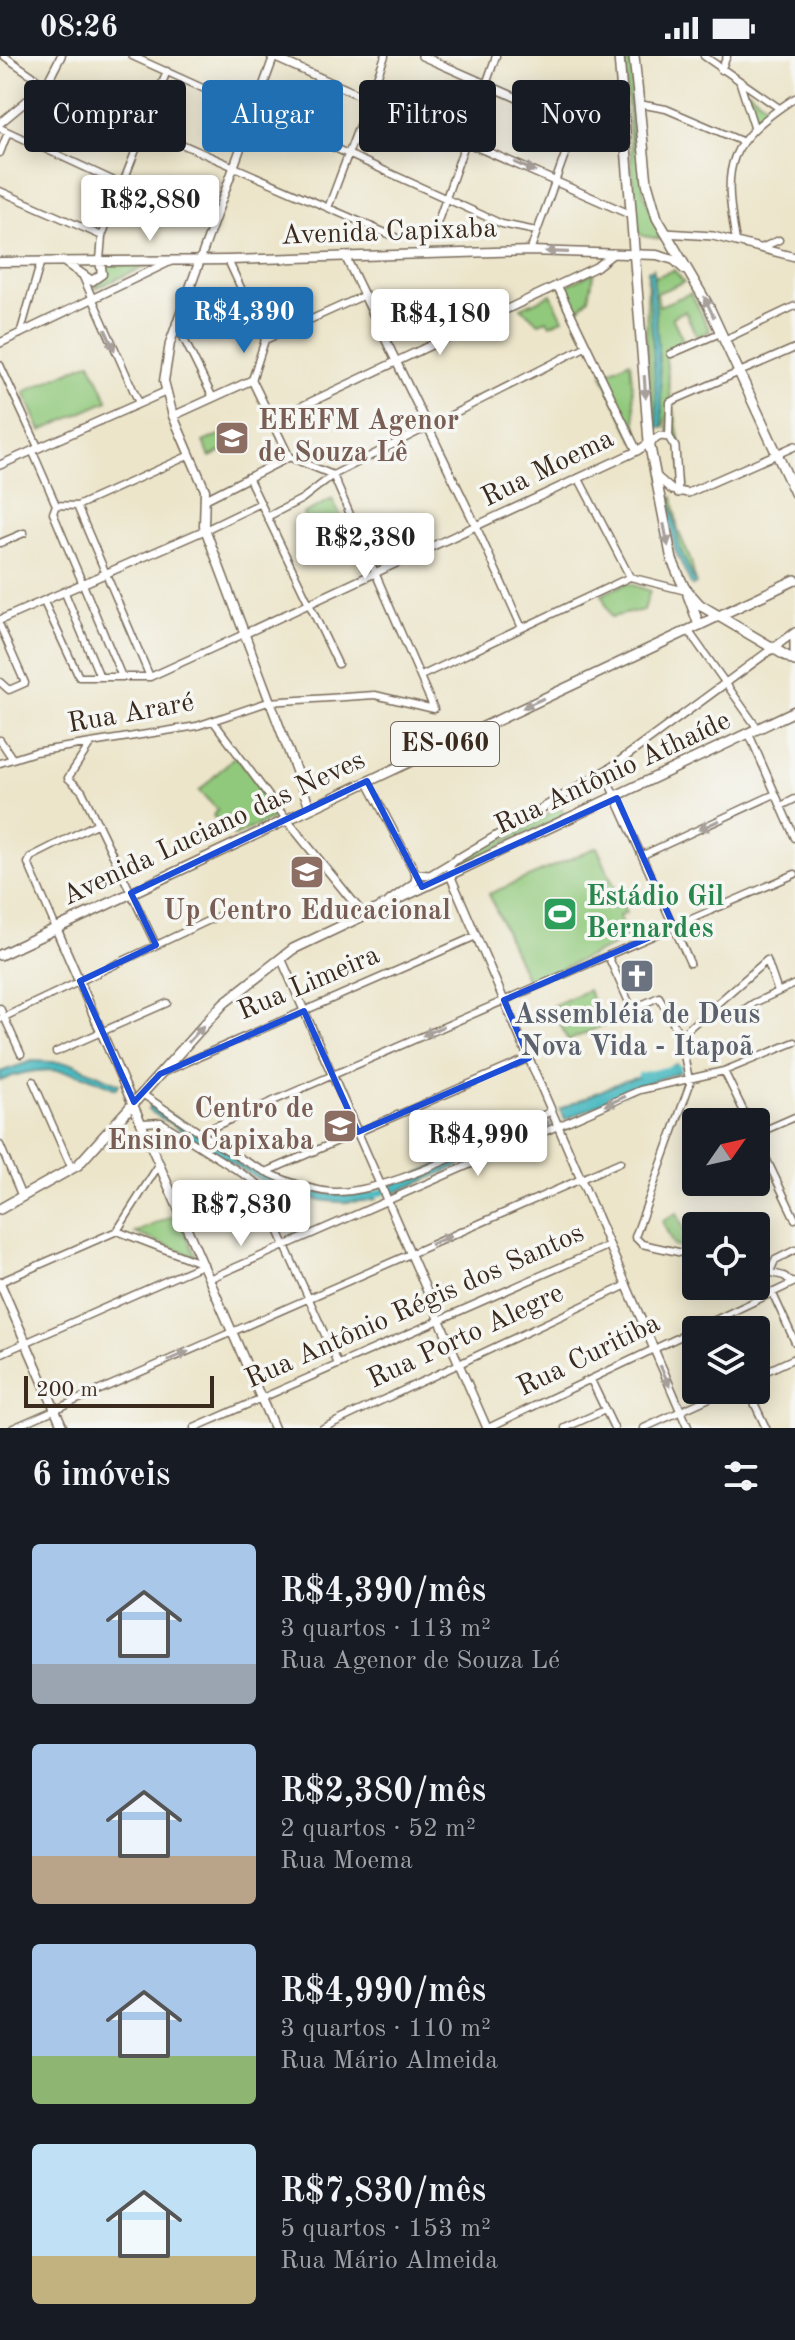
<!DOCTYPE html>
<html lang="pt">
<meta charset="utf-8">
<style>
:root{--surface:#171b24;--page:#242831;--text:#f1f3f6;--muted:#9ea1a6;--accent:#1f6fb2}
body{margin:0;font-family:"Old Standard TT",serif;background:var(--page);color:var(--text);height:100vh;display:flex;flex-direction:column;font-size:30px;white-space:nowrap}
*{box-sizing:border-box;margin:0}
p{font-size:26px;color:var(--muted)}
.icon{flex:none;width:44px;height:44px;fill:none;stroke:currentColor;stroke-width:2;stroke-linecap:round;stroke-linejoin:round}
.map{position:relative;height:1372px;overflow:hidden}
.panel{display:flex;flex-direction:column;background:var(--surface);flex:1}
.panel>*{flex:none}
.banner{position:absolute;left:24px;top:24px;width:748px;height:72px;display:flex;gap:16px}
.needle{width:52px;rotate:56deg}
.buttons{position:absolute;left:682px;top:1052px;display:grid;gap:16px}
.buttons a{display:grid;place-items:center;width:88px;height:88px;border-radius:8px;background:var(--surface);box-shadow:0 4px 20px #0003;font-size:40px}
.scale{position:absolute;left:24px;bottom:20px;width:190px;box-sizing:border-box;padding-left:8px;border:4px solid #3b2a1e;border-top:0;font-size:22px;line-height:28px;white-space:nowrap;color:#3b2a1e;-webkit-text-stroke:6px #f6f6f2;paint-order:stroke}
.price{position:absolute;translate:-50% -68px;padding:0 18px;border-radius:8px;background:#fff;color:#222;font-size:26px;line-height:52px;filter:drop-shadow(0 2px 4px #0008)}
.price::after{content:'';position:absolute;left:50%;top:48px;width:24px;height:18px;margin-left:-12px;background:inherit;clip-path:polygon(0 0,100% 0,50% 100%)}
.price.active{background:var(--accent);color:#fff}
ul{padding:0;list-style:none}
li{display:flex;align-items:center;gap:24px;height:200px;padding:0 32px}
li span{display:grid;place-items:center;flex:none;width:224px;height:160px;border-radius:8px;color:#555}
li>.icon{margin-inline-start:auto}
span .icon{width:96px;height:96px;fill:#fffc;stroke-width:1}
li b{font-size:34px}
h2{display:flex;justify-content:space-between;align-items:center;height:96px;padding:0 32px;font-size:34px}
.pill{padding:0 28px;border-radius:8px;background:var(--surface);box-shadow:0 4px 20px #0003;font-size:28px;line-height:72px}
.pill.active{background:var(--accent);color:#fff}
.status{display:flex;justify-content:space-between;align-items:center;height:56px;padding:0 40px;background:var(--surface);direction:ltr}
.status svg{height:22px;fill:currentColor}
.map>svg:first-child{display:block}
.green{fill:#91c97c;stroke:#667a4d;stroke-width:2}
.water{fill:#4bbac1;stroke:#437270;stroke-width:2}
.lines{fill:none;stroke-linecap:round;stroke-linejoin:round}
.canal{stroke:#4bbac1;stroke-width:7}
.minor-casing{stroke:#796b5a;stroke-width:9}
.tertiary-casing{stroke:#796b5a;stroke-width:10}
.secondary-casing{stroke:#796b5a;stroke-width:11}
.primary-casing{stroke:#796b5a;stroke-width:12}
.minor{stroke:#fff;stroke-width:6}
.tertiary{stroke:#fff;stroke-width:7}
.secondary{stroke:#fff;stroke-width:8}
.primary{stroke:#fff;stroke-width:9}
.oneway{fill:#a79f9a}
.marked{fill:none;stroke:#1d4ed8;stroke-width:6;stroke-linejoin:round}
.labels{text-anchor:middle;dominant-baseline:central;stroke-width:7;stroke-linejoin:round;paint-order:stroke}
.shield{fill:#f6f6f2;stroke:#73675e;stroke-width:2}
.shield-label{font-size:26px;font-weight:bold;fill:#3b2a1e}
.street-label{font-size:28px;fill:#3b2a1e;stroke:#f6f6f2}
.education-label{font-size:28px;font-weight:bold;fill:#785e54;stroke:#f6f6f2;text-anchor:start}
.leisure-label{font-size:28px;font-weight:bold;fill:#27864d;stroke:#f6f6f2;text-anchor:start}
.worship-label{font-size:28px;font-weight:bold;fill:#5b616d;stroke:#f6f6f2}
</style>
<div class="status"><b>08:26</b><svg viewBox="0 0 49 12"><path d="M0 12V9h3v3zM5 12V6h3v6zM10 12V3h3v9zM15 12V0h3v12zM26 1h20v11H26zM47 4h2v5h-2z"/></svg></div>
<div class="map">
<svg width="795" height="1372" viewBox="0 0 795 1372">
<rect width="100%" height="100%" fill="#f6f6f2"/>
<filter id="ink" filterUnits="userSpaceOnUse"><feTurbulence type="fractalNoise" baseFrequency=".0125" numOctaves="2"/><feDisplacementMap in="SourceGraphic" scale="16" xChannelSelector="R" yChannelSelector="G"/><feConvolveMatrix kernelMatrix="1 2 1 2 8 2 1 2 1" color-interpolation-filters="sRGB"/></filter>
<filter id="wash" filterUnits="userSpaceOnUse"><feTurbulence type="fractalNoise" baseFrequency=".006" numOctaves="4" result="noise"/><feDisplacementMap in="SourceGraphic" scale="32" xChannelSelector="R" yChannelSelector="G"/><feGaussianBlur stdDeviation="1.8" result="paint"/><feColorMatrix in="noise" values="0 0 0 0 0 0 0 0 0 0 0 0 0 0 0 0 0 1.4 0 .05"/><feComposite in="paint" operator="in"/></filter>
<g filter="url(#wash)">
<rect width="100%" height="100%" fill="#ece5ca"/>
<path class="green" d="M625 0H630L644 138 661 183 643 180 636 175Z
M744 32 766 48V54L757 61 752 58Z
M106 207 152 208 93 233 105 220Z
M653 211 655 221 674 214 684 226 657 237 659 250 691 237 710 275 697 281 685 255 672 261 684 286 665 295 672 351 663 373Z
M648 214 658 372 654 374 646 279Z
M594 216 589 242 574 258 562 232Z
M551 238 563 263 550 269 547 264 539 267 521 252Z
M630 305 637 378 634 384 602 319Z
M90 306 108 345 41 375 24 336Z
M674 354 687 431 683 432 680 387 667 372Z
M228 375 235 389 210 401 203 386Z
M673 441 678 474 691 505 696 528 680 494 670 442Z
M332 443 348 475 319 490 303 458Z
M627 527 650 535 644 554 611 561 602 539Z
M236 699 276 754V761L234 780 213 760 218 754 199 735Z
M560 751 565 759 455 812 464 802 504 779 506 784Z
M597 791 626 857 619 860 629 883 528 927 489 838Z
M588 934 604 969 568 985 552 950Z
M677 1157 693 1194 674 1190 662 1165Z
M177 1158 196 1201 135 1177Z"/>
<path class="water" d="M648 214H653L663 371 658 372Z
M665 442H670L680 494 696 528 692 530 675 494Z
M32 1005 72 1007 119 1028 116 1033C77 1013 40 1007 0 1025V1016Z
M676 1008 680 1016 641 1029 565 1064 560 1053 623 1025 659 1017Z
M151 1049C231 1086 278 1153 375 1136L376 1143C286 1162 221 1095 148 1054Z
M544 1061 550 1070 548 1072 390 1139 387 1131Z"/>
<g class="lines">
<path class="canal" d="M641 1020 678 1012
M367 1141 397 1131"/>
</g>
</g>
<g filter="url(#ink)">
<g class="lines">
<g class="minor-casing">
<path id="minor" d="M4 0 46 29 395 181
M132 0 502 168 536 175
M704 0 779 52
M721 14 727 0
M740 27 754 71
M639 48 666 53 741 85
M0 72 123 129 215 162
M0 97 8 76
M0 135 102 180
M328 152 385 0
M432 182 496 0
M736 185C722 106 727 87 795 42
M761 192 779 184
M530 195 576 68
M100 204 102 180 167 15
M228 204 265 284
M83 221 139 347
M176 267 213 342
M20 278 41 205
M724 284 795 250
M671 298 720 277
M0 309 38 391
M252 324 265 284 365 239
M669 381 670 346 795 292
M32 394 56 449 53 457 122 621
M289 401 333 419
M333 419 434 653
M248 421 338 608
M579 423 630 521
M56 449 77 450 190 399
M77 450 150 621
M267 461 302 443 333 419 587 290
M477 472 522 572
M205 474 261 447
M0 487 24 477
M65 537 100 621
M44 546 79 621H150L244 578
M0 570 25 627 9 634 0 626
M688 574 758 673
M423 619 630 521 686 535
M214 666 286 763
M749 678 795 782
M0 684 12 702
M91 687 68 722 82 735 156 889
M0 707 35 696 197 670 268 646 375 639 434 653
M604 716 690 907
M781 750 795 743
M643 799 775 738
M56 872 28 807 31 801 98 767
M608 900 632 953 659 941 680 980 690 1028 635 1181 642 1188 696 1200
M0 952 21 998
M0 963 218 860
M727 965 754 947 795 928
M680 980 767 904 778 936
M56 996 167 947
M724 1015 749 1066
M164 1016 476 880
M33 1025 72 1113
M142 1038C197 1073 257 1123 323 1135 379 1145 496 1080 550 1056
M143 1067 161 1066 257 1127 338 1308
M202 1076 795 818
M756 1078 795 1061
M756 1081 795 1163
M0 1089 22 1141
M266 1116 529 1002
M117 1175 203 1208
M756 1213 784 1220 793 1227
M770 1216 775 1204 795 1194
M211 1222 640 1034 724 1015 795 986
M0 1226 117 1175 160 1107
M772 1236 795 1286
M0 1298 204 1208
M756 1320 795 1302
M591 1324 614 1372
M748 1334 766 1372
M13 1372 620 1106
M194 1372 610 1189
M323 1372 627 1229
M488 1372 795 1226
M565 1372 605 1354
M644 1372 727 1334"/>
</g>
<g class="tertiary-casing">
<path id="tertiary" d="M271 0 629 158
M422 0 626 90
M0 67 46 29 61 0
M665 177 713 180 795 201
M345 200 477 472
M200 204 274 0
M557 229 637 395
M0 287 171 205
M173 360 252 324 289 401 206 443
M271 365 596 211 614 197
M0 409 165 336
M656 420 672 434 688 437 795 390
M0 564 205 474
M244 578 637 395 660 380 669 381 675 391 678 437
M367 725 416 818
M286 763 363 858
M457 802 450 809V819L688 1372
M416 818 430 819 613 710 795 576
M389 845 415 826 416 818
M281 902 487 1372"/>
</g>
<g class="secondary-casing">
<path id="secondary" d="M200 204 170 287 164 325 173 360 205 434 204 470 310 752
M63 205 92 225 102 218 100 204
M0 206 228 204 530 195 657 199 674 204 685 214
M56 872 274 1372
M0 1227 63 1372"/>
</g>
<g class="primary-casing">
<path id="primary" d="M619 0 649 386 672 504 684 531 700 549 795 605
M634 0 647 127 657 162 708 249 795 437
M688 539 699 569
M795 578V596
M0 899 795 524
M0 1153 78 1109 224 947 293 893 795 655"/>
</g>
<use href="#minor" class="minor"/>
<use href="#tertiary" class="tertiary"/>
<use href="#secondary" class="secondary"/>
<use href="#primary" class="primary"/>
</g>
<defs><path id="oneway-solid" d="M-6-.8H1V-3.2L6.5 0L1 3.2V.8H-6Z" transform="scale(2)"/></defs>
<g class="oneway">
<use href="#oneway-solid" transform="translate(525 111) rotate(23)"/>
<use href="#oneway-solid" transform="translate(557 196) rotate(-178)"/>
<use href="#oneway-solid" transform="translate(709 251) rotate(-115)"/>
<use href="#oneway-solid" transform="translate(110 284) rotate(66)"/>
<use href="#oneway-solid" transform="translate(645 331) rotate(86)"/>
<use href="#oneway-solid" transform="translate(666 479) rotate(79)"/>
<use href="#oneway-solid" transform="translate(533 647) rotate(155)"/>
<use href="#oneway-solid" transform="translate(709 769) rotate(155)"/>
<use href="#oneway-solid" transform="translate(433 975) rotate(156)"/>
<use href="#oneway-solid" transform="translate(196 978) rotate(-48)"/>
<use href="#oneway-solid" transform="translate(317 984) rotate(-114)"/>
<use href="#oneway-solid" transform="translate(615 1045) rotate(156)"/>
<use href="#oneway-solid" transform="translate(441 1184) rotate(-23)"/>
<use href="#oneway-solid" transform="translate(178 1300) rotate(-23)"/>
<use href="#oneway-solid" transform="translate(665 1320) rotate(66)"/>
</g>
</g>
<path class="marked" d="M367 725 422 831 617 742 674 871 504 944 529 1002 358 1076 304 955 160 1018 134 1046 80 925 156 889 131 837Z"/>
<defs>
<g id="school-square" transform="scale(1.8)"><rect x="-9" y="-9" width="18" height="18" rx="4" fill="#8d6e63" stroke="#f6f6f2"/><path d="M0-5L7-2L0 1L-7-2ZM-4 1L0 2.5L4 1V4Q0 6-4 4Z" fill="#fff"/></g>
<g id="stadium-square" transform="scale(1.8)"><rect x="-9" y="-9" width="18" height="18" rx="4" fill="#2e9e5b" stroke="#f6f6f2"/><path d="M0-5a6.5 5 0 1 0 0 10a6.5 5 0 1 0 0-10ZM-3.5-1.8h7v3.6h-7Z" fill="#fff"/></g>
<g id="church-square" transform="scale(1.8)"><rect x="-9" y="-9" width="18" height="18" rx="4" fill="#6b7280" stroke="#f6f6f2"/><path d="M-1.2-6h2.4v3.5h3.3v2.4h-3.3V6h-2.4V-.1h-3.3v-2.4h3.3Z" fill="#fff"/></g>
</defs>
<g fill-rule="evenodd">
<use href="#school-square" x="232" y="382"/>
<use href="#school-square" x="307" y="816"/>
<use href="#stadium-square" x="560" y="858"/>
<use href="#church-square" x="637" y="920"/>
<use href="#school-square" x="340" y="1070"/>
</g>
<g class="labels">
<rect class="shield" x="391" y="666" width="108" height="44" rx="6"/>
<g class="shield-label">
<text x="445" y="688">ES-060</text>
</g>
<g class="street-label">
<text transform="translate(389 177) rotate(-2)">Avenida Capixaba</text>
<text transform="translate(548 413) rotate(-26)">Rua Moema</text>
<text transform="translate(131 658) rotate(-10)">Rua Araré</text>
<text transform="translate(613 718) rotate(-25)">Rua Antônio Athaíde</text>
<text transform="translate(214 773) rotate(-25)">Avenida Luciano das Neves</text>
<text transform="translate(309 928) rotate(-23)">Rua Limeira</text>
<text transform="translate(415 1251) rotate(-24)">Rua Antônio Régis dos Santos</text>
<text transform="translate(466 1281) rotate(-25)">Rua Porto Alegre</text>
<text transform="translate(589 1300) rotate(-26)">Rua Curitiba</text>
</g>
<g class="education-label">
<text x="258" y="366">EEEFM Agenor<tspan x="258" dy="32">de Souza Lê</tspan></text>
<text x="307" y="856" text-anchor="middle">Up Centro Educacional</text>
<text x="314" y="1054" text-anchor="end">Centro de<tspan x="314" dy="32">Ensino Capixaba</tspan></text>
</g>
<g class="leisure-label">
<text x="586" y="842">Estádio Gil<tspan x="586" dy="32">Bernardes</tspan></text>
</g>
<g class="worship-label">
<text x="637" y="960">Assembléia de Deus<tspan x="637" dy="32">Nova Vida - Itapoã</tspan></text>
</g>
</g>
</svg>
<div class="buttons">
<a><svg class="needle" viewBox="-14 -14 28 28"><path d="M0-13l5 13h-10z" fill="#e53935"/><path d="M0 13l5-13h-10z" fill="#9ea1a6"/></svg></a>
<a><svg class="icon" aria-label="locate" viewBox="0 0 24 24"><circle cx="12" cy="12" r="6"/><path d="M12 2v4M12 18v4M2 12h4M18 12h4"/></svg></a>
<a><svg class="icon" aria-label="layers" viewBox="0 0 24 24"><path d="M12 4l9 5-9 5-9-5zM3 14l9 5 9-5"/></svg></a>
</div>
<div class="scale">200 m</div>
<b class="price" style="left:150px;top:187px">R$2,880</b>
<b class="price active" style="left:244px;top:299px">R$4,390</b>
<b class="price" style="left:440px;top:301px">R$4,180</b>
<b class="price" style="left:365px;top:525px">R$2,380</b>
<b class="price" style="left:478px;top:1122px">R$4,990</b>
<b class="price" style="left:241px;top:1192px">R$7,830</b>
<div class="banner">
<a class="pill">Comprar</a>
<a class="pill active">Alugar</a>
<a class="pill">Filtros</a>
<a class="pill">Novo</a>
</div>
</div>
<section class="panel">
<h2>6 imóveis<svg class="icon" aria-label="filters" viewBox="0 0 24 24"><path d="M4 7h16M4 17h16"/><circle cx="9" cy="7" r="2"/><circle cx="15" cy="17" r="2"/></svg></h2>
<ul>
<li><span style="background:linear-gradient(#a9c7e8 75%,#9aa5b1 0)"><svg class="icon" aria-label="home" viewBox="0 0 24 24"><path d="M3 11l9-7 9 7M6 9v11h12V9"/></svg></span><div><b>R$4,390/mês</b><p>3 quartos · 113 m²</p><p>Rua Agenor de Souza Lé</p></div></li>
<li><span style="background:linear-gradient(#a9c7e8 70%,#b9a48a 0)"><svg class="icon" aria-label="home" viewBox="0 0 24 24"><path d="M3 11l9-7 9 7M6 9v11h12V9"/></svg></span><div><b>R$2,380/mês</b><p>2 quartos · 52 m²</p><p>Rua Moema</p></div></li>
<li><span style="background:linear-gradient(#a9c7e8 70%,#8fb573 0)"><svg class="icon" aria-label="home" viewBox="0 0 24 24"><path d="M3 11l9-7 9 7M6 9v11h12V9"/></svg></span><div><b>R$4,990/mês</b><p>3 quartos · 110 m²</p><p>Rua Mário Almeida</p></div></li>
<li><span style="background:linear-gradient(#bfe0f5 70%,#c2b280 0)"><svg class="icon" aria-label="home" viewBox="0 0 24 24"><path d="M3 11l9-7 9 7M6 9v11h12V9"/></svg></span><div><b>R$7,830/mês</b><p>5 quartos · 153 m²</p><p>Rua Mário Almeida</p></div></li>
</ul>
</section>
